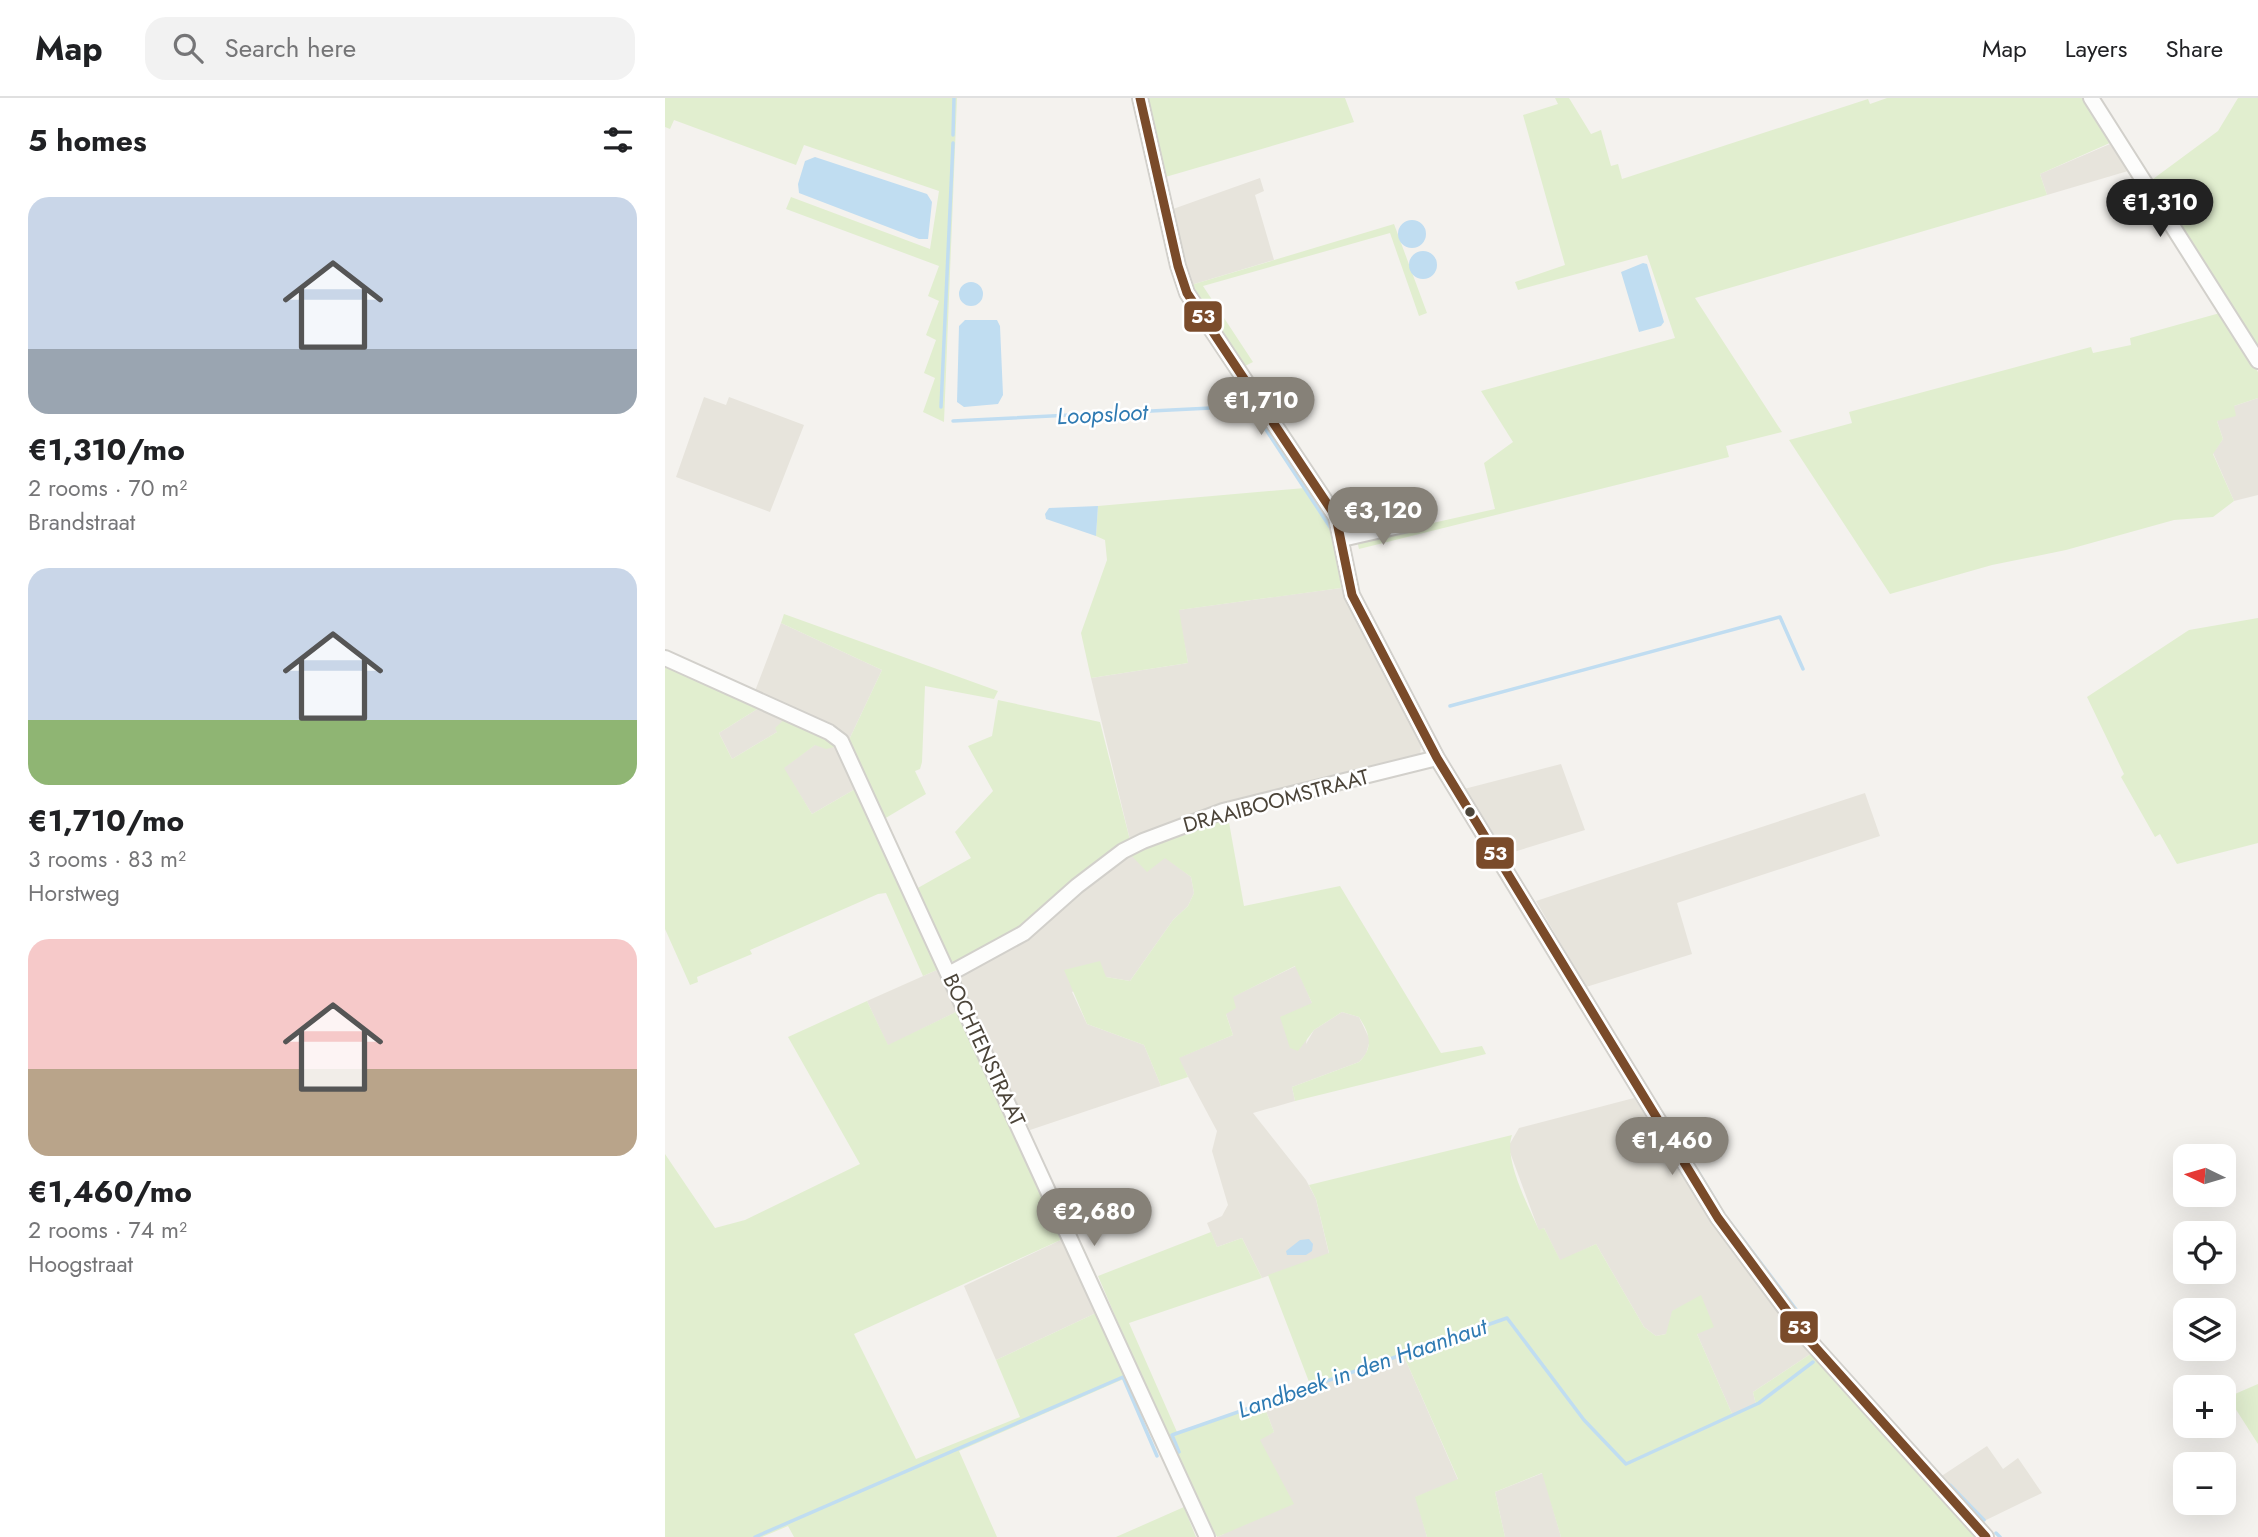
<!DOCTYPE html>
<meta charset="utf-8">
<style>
:root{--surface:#fff;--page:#f2f2f2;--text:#202124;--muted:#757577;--line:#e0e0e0;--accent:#868178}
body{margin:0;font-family:Jost,sans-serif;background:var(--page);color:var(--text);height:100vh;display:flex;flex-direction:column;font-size:26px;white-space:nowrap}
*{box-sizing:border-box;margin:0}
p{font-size:23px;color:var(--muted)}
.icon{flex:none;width:38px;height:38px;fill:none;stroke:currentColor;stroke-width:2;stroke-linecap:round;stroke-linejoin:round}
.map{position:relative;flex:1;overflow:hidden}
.drawer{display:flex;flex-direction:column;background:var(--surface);width:665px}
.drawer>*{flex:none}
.needle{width:46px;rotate:275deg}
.tools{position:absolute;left:1508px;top:1046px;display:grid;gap:14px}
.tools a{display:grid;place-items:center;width:63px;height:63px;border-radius:14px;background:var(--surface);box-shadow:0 7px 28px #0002;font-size:35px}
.price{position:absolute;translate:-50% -60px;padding:0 16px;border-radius:24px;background:var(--accent);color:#fff;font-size:23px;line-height:46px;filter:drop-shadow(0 2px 4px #0008)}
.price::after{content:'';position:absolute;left:50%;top:42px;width:21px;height:16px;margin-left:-10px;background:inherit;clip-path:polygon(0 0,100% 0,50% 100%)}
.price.selected{background:#222;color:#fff}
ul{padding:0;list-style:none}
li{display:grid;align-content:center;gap:14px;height:371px;padding:0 28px}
li span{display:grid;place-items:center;height:217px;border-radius:21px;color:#555}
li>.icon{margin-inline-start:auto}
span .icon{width:126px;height:126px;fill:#fffc;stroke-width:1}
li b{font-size:30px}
h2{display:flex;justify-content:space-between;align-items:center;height:84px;padding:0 28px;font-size:30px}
header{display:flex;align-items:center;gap:42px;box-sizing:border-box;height:98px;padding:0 35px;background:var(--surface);border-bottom:2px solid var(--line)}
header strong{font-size:33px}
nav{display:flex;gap:38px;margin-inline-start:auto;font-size:24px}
.search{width:490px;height:63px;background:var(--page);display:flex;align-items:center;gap:18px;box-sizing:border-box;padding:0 24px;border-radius:21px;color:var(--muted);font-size:26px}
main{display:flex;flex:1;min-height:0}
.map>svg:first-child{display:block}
.residential{fill:#e7e4dc}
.green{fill:#e1eecf}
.water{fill:#c0ddf1}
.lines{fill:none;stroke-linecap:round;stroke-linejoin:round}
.stream{stroke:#c0ddf1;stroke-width:3.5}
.street-casing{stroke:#d2d0cb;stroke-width:18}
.street{stroke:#fdfdfc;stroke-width:14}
.bus-1-casing{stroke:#fff;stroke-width:14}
.bus-1{stroke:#7a4b2a;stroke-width:9}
.bus-dot{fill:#4b4439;stroke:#fff;stroke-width:2.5}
.labels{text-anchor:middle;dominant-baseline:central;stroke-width:5;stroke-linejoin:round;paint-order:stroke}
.street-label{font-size:21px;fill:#4b4439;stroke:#fff}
.water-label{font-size:23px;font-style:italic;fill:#2e7ab2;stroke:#fff}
.line-badge{stroke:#fff;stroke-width:2.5}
.badge-label{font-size:19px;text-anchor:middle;font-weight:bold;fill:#fff}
</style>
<header>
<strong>Map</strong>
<div class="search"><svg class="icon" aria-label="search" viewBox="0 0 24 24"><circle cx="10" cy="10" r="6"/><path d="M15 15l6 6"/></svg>Search here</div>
<nav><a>Map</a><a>Layers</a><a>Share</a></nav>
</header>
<main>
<section class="drawer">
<h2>5 homes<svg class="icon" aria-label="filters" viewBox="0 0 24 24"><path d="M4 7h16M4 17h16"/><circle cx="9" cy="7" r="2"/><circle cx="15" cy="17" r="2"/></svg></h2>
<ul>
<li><span style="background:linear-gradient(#c9d6e8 70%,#9aa5b1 0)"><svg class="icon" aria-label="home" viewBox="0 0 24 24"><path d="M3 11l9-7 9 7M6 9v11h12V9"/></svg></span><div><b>€1,310/mo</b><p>2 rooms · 70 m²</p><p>Brandstraat</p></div></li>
<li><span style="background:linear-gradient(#c9d6e8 70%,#8fb573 0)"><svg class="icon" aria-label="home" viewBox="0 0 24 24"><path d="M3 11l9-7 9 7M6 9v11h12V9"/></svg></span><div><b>€1,710/mo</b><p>3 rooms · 83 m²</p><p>Horstweg</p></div></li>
<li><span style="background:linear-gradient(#f6c9c9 60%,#b9a48a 0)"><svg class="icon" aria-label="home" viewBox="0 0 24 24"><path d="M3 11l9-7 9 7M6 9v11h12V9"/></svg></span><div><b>€1,460/mo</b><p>2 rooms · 74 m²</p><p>Hoogstraat</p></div></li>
</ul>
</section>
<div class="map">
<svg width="1593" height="1439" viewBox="0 0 1593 1439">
<rect width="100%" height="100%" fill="#f4f2ee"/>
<path class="residential" d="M1445 46 1463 73 1382 97 1375 76Z
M595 80 599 93 590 97 609 162 526 187 508 111Z
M39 299 61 307 64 299 139 327 105 414 11 379Z
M1593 300V397L1569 403 1548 355 1558 341 1552 323 1569 308Z
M676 490 756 648 755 658 553 709 465 742 426 580 523 565 513 512Z
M116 525 217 572 183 644 171 631 90 593Z
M97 608 122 619 112 634 67 661 54 635Z
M151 646 173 648 192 690 147 716 118 670Z
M896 666 920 732 842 756 799 691Z
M1200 695 1215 738 1012 805 1027 856 921 889 871 803Z
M465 756 500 759 526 779 529 795 523 808 508 822 465 883 441 879 407 894 422 926 479 947 496 988 365 1032 290 878 384 818Z
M631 868 647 905 641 946 649 932 677 914 694 919 705 942 701 956 694 964 627 989 630 1003 588 1015 641 1082 651 1101 664 1156 597 1180 577 1140 552 1149 542 1125 557 1118 563 1107 547 1053 552 1033 513 960 568 937 561 916 567 899Z
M274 871 295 912 223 948 202 903Z
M969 1000 1048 1126 1147 1255 1088 1294 1091 1307 1068 1318 1032 1236 1005 1229 1001 1236 991 1238 979 1229 931 1146 895 1163 879 1130 874 1133 843 1049 854 1030Z
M400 1140 431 1215 331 1262 299 1188Z
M738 1256 793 1382 751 1399 762 1439H552L559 1436 594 1341 609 1334 598 1305Z
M1322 1348 1338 1371 1353 1360 1377 1395 1317 1424 1275 1379Z
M878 1375 896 1439H840L830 1394Z"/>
<path class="green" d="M0 0H292L279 324 258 314 270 280 259 275 271 242 261 237 274 203 263 198 274 168 121 111 126 99 265 151 274 93 139 47 131 67 9 22 5 31 0 29Z
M479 0H680L689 24 497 80Z
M890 0H904L926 36 936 32 946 68 953 66 957 81 1203 1 1205 6 1222 0H1419L1447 44 1375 76 1382 97 1030 200 1117 334 1061 348 1064 359 694 451 692 442 830 411 819 365 848 344 816 293 1010 240 982 157 853 192 850 184 900 167 858 17 893 6Z
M1573 0H1593V251L1484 84 1553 33Z
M729 126 762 215 754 218 725 135 538 188 588 264 580 268 526 187Z
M1555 215 1593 274V300L1569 308 1571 318 1552 323 1558 341 1548 356 1569 403 1548 419 1509 422 1401 452 1327 467 1225 496 1124 342 1187 325 1184 314 1426 249 1428 255 1466 247 1465 240Z
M640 390 669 431 676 490 514 512 523 565 426 580 416 535 442 462 440 442 431 438 433 408Z
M119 516 333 593 329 601 260 588 257 664 255 671 250 673 261 696 219 721 183 644 217 572 116 525Z
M1593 520V745L1512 766 1495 736 1490 739 1456 679 1459 676 1422 599 1524 532Z
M0 566 97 608 54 635 67 661 112 634 110 630 122 619 165 639 173 648 161 651 150 647 119 670 147 716 192 690 274 871 258 878 221 795 213 796 85 852 87 856 32 879 33 884 25 887 0 831Z
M333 602 435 624 465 742 355 832 289 864 281 861 251 791 306 760 290 734 328 693 303 648 327 638Z
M563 719 579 808 675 788 776 955 817 948 821 956 630 1003 627 989 694 964C709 949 705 936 694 919L677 914 649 932 633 953 625 950 615 919 647 905 630 868 568 899 571 910 561 916 568 937 514 960 523 979 496 988 479 947 422 926 399 872 435 863 441 879 465 883 508 822 523 808 529 795 526 779 500 760 482 774 465 756Z
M202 903 223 947 295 912 400 1140 189 1236 251 1361 355 1319 331 1262 431 1215 461 1280 294 1353 332 1439H129L123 1428 97 1439H0V1056L50 1130 80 1122 195 1066 123 939Z
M847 1037C838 1061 864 1109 874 1132L879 1130 895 1162 931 1146 979 1229 991 1238 1001 1236 1007 1213 1036 1197 1049 1229 1032 1236 1068 1318 1091 1307 1088 1294 1147 1255 1314 1439H896L877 1375 830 1394 840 1439H762L750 1399 793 1381 738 1256 646 1289 603 1177 664 1155 651 1101 644 1087Z
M546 1134 552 1149 577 1140 597 1180 464 1225 512 1334 598 1305 609 1334 595 1342 629 1406 552 1439 503 1342 433 1178Z
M1593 1286V1346L1563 1299Z
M519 1409 531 1439H451Z"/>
<path class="water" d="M150 59 262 96 267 104 263 141H254L134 95 133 86 140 63Z
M733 136a14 14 0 1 1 28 0a14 14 0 1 1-28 0Z
M744 167a14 14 0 1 1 28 0a14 14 0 1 1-28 0Z
M978 165 982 166 999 224 996 228 974 234 956 174Z
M294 196a12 12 0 1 1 24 0a12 12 0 1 1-24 0Z
M300 222H332L335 228 338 297 333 306 299 309 292 304 294 228Z
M433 408 431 438 381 421 380 416 384 410Z
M644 1141 648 1146 647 1153 641 1157H622L621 1153 635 1142Z"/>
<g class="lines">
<path class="stream" d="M288 37 289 0
M276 309 288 45
M592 318 667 432
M288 323 586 308
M785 608 1115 519 1138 571
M1032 1072 1051 1103
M1061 1119 1142 1226
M514 1354 507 1337 842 1220 919 1322 961 1366 1094 1305 1148 1264
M1256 1357 1264 1365
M1285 1387 1319 1422
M1331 1435 1335 1439
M90 1439 458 1279 492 1358"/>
<g class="street-casing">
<path id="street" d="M475 0 513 168 522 195 671 419 687 497 772 660 1053 1120 1142 1240 1321 1439
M1426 0 1593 263
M677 441 752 424
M0 560 164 634 176 643 542 1439
M284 876 359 835 412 788 458 753 478 743 558 713 772 660"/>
</g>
<use href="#street" class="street"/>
<g class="bus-1-casing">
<path id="bus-1" d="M475 0 513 168 522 195 671 419 687 497 772 660 1053 1120 1142 1240 1321 1439"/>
</g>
<use href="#bus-1" class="bus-1"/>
</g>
<circle class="bus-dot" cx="805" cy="714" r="6"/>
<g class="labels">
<g class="street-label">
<text transform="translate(611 703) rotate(-15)">DRAAIBOOMSTRAAT</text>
<text transform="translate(319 952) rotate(65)">BOCHTENSTRAAT</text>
</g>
<g class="water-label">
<text transform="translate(437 316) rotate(-3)">Loopsloot</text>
<text transform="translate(697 1270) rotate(-19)">Landbeek in den Haanhaut</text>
</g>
</g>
<g class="line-badge">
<rect x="518" y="202" width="40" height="33" rx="7" fill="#7a4b2a"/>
<rect x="810" y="738" width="40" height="34" rx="7" fill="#7a4b2a"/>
<rect x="1114" y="1212" width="40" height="34" rx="7" fill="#7a4b2a"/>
</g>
<g class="badge-label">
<text x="538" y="225">53</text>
<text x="830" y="762">53</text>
<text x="1134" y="1236">53</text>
</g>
</svg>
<div class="tools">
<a><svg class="needle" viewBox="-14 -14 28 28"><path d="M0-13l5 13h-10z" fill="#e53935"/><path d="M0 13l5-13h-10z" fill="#757577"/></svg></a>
<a><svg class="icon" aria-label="locate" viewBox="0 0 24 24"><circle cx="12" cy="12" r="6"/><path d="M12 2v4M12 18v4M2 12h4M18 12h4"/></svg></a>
<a><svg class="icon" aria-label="layers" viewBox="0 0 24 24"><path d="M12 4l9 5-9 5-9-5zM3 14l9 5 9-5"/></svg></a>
<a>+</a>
<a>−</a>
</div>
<b class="price selected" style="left:1495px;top:141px">€1,310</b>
<b class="price" style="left:596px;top:339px">€1,710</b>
<b class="price" style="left:718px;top:449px">€3,120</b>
<b class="price" style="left:1007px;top:1079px">€1,460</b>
<b class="price" style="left:429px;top:1150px">€2,680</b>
</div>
</main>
